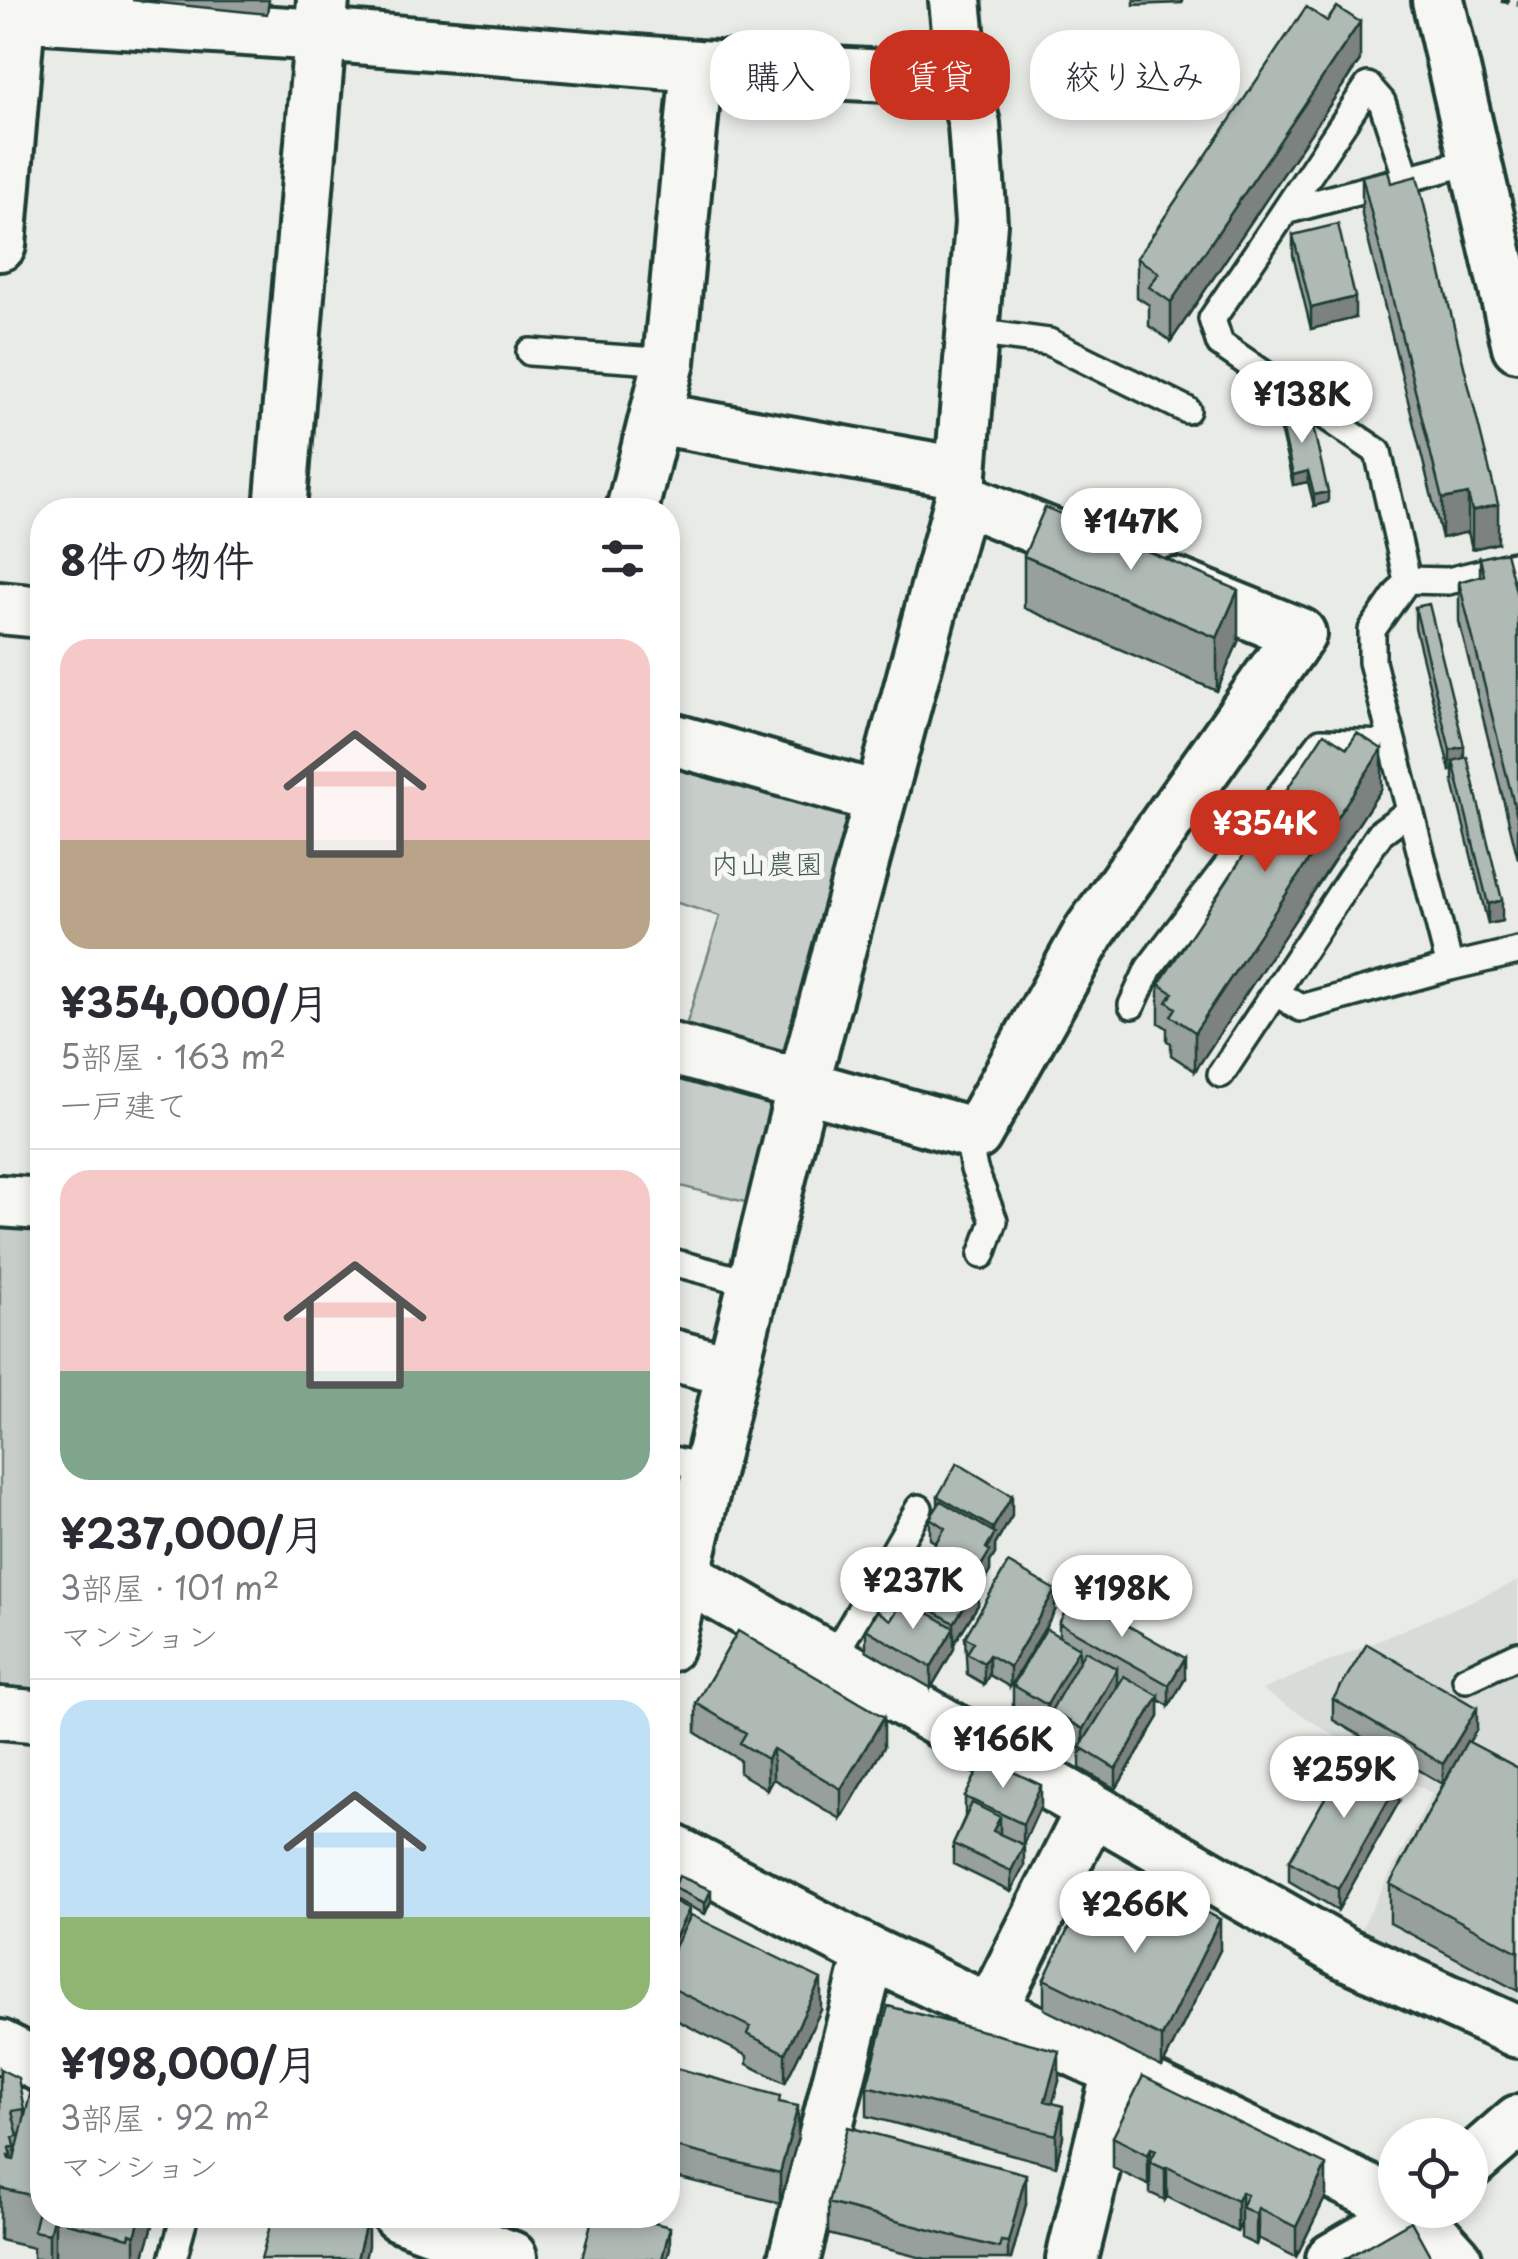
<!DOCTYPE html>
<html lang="ja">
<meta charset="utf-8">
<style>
:root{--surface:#fff;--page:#f2f2f3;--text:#2b2b33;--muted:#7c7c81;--line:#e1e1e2;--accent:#c8321e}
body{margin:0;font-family:"Playpen Sans","Klee One",sans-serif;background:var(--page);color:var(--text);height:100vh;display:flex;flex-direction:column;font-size:38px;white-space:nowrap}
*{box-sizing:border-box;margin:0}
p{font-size:32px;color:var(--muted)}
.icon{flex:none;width:55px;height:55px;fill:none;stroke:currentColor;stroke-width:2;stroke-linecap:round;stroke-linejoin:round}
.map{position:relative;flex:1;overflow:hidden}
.sheet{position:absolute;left:30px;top:498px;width:650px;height:1730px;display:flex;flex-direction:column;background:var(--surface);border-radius:40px;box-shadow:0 5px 15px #0003}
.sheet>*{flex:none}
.banner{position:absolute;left:710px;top:30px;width:658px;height:90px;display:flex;gap:20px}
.buttons{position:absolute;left:1378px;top:2118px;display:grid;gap:20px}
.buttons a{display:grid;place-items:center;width:110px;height:110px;border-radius:50%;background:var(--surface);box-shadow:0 5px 15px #0003;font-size:50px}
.price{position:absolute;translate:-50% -85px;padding:0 22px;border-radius:35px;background:#fff;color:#222;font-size:32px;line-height:65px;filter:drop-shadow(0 2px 5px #0008)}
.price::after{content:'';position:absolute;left:50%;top:60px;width:30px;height:22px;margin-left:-15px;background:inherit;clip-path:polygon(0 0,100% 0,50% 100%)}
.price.current{background:var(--accent);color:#fff}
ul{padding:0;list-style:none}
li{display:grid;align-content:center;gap:20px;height:530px;padding:0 30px}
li+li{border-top:2px solid var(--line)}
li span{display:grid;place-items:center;height:310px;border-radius:30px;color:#555}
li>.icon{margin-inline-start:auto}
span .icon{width:180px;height:180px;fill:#fffc;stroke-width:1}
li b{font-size:42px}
h2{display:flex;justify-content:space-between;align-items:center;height:120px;padding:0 30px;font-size:42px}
.chip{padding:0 35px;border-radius:40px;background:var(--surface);box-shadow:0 5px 15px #0003;font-size:35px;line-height:90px}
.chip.current{background:var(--accent);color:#fff}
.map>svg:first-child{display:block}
.built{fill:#d8dcd8}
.green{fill:#c7cec9;stroke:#73867e;stroke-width:2.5}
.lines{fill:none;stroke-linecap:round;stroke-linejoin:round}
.lane-casing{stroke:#1f3d34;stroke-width:32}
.street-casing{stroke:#1f3d34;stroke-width:58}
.path{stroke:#1f3d34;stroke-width:6;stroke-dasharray:8 8;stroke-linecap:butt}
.lane{stroke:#f6f6f2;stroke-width:25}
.street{stroke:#f6f6f2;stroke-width:50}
.wall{fill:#97a09c;stroke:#1f3d34;stroke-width:2.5}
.shaded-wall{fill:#7b827f;stroke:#1f3d34;stroke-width:2.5}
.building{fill:#b0bab5;stroke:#1f3d34;stroke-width:2.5}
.labels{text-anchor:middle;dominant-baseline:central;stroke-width:10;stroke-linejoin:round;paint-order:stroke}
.park-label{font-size:28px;fill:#415a52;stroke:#f6f6f2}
</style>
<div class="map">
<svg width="1518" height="2259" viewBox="0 0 1518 2259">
<rect width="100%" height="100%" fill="#e9ebe7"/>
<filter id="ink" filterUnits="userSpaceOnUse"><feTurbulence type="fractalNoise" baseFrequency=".01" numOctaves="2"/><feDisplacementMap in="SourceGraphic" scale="20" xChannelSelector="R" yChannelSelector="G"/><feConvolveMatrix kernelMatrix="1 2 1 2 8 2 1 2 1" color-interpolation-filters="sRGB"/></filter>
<g filter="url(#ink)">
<path class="built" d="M1518 1581V2009L1357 1937 1432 1793 1399 1776 1262 1690Z"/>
<path class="green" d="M669 762 845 809 854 829 794 1048 776 1063 684 1032 720 916 668 900V768Z
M668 1070 765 1097 779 1114 757 1205 668 1183Z
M0 1220 42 1222V1701L0 1698Z"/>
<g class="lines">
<g class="lane-casing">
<path id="lane" d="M1474 161 1285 211 1212 319 1220 344 1378 452 1407 580 1372 630V662L1450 967 1518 951
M1285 211 1368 86 1382 102 1407 179
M974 332 1049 342 1187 410
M530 352 669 362
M1407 580 1448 581 1518 564
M1275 992 1301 1008 1450 967
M1132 1005 1149 968 1321 742 1393 744
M1221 1074 1381 832 1410 811
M967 1132 974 1169 994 1221 982 1255
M668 1261 755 1284
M668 1459 709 1468
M832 1659 919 1508
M1466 1679 1518 1655
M173 2259 185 2215"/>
</g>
<g class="street-casing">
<path id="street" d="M1438 0 1518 346
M0 14 320 35 697 66 963 80
M0 245 19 16
M655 418 961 473
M961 498 1097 553
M280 510 323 0
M632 510 669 362 697 66
M0 608 42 612
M668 738 880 798
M668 1048 976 1134 1090 931 1300 634 1176 584
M0 1201 42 1204
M668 1354 732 1371
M684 1575 1344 1953 1518 2032
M668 1646 732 1371 803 1085 961 498V473L981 223 974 124 963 80 955 0
M0 1713 42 1717
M668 1848 870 1953 1395 2203
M991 2010 1092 1809
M0 2046 42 2067
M1470 2163 1518 2121
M1409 2210 1413 2212 1456 2259
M398 2215 511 2257
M794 2259 870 1953
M1072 2259 1118 2071
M1332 2259 1416 2210"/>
</g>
<path class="path" d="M1501 0 1518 3"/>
<use href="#lane" class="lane"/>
<use href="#street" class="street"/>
</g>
<path class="wall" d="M132 0H269L267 14Z
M1134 0H1182V3L1134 5Z
M1360 60 1171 341 1149 326V305L1137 297V258Z
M1362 176 1391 183 1498 543 1472 549 1468 532 1442 538 1362 215Z
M1293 235 1355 318 1311 329 1293 255Z
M1276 400 1296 421 1328 502 1314 506 1308 482 1293 485 1276 411Z
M1024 556 1238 642 1217 691 1024 608Z
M1480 558 1518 600V859L1459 621V582L1480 576Z
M1415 607 1464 758 1502 921 1488 924 1453 782V770L1450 771 1415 627Z
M1382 788 1195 1071 1171 1055V1043L1167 1041V1028L1159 1023V984Z
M938 1496 1012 1516 995 1545V1554L990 1562V1571L978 1592V1605L954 1644V1649L931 1688 866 1650V1629L891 1620 899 1607V1590L931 1557V1550L936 1543 930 1539V1518L938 1506Z
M1055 1611 1010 1687 989 1675 984 1684 967 1674 965 1637Z
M1059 1623 1185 1679 1169 1706 1159 1700V1717L1116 1789 1080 1768V1748L1051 1732V1718L1047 1725 1013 1706V1685L1059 1636Z
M1333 1699 1477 1729 1469 1742 1518 1768V1991L1390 1923V1884L1443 1784 1333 1720Z
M696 1703 884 1747 841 1819 773 1779 767 1789 740 1773V1760L696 1733Z
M965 1797 1041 1805 1023 1844 1024 1866 1011 1892 953 1864V1844L965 1817Z
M1399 1802 1338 1910 1289 1881V1861Z
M674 1888 711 1901 705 1914 674 1899Z
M668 1898 689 1918 821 2010 785 2083 747 2064V2056L674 2019V2035L668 2059Z
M1108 1924 1220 1950 1162 2067 1044 2009V1979Z
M668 2066 780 2102 798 2137 780 2203 668 2175Z
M0 2069 24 2109V2122L42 2215H156L143 2259H33V2248L0 2240Z
M1059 2081 1052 2103 1063 2136 1056 2166 867 2116V2086Z
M1113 2137 1326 2196 1296 2257 1258 2238 1256 2245 1241 2238V2223L1237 2232 1167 2197 1165 2200 1150 2193V2181L1148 2185 1113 2168Z
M828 2203 1026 2204 1011 2259H926L828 2234Z"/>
<path class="shaded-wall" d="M1360 22V60L1171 341V302Z
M1355 297V318L1311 329V308Z
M1308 471V482L1293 485V475Z
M1328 492V502L1314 506V495Z
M1468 494V532L1442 538V499Z
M1498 504V543L1472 549V511Z
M1238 590V642L1217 691V638Z
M1464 746V767L1453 761V770L1450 771V750Z
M1382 749V788L1195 1071V1032Z
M1502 900V921L1488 924V904Z
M1012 1496V1516L995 1545V1554L990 1562V1571L978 1592V1605L954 1644V1623L975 1589V1576L993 1537V1528Z
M1055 1590V1611L1010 1687V1667Z
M954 1628V1649L931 1688V1667Z
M1079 1648V1668L1051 1711V1718L1047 1725V1705Z
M989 1655V1675L984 1684V1663Z
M1185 1658V1679L1169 1706V1685Z
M1117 1669V1690L1083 1750V1729Z
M1159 1696V1717L1116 1789V1769Z
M1477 1708V1729L1443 1784V1764Z
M884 1717V1747L841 1819V1789Z
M773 1749V1779L767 1789V1759Z
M1399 1781V1802L1338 1910V1889Z
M1041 1785V1805L1023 1845V1824Z
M1000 1817V1838L993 1831Z
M1024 1845V1866L1011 1892V1871Z
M711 1890V1901L705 1914V1903Z
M689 1909V1930L668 1974V1953Z
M1220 1919V1950L1162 2067V2037Z
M821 1979V2010L785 2083V2053Z
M674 2005V2035L668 2059V2029Z
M1059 2051V2081L1045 2131V2101Z
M798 2106V2137L780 2203V2173Z
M1063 2106V2136L1056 2166V2135Z
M15 2146V2191L11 2190V2156L9 2148Z
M1151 2148 1150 2181 1148 2185V2155Z
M1326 2165V2196L1296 2257V2227Z
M1167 2167V2197L1165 2200V2169Z
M1026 2174V2204L1011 2259H1008V2242Z
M1241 2192V2223L1237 2232V2201Z
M1258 2208V2238L1256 2245V2214Z
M54 2215H55V2259H49V2234Z
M141 2215H156L143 2259H135V2236Z
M368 2215V2246L365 2259H357Z
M670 2227V2248L667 2259H662Z"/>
<path class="building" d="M1306 7 1327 21 1337 7 1360 22 1171 302 1149 287 1159 273 1137 258Z
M1388 170 1391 183 1417 176 1498 504 1472 511 1468 494 1442 499 1362 176Z
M1338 224 1355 297 1311 308 1293 235Z
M1291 397 1296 421 1311 418 1328 492 1314 495 1308 471 1293 475 1276 400Z
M1045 507 1238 590 1217 638 1024 556Z
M1506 552 1518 600V821L1459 582 1484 575 1480 558Z
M1429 604 1464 746 1450 750 1415 607Z
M1324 733 1347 748 1357 733 1382 749 1195 1032 1171 1016 1176 1008 1167 1002 1173 993 1159 984Z
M1467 757 1502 900 1488 904 1453 761Z
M957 1463 1012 1496 993 1528 938 1496Z
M941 1501 995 1533 986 1548 990 1551 975 1576 931 1550 945 1528 930 1518Z
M929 1556 978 1585 954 1623 899 1590 913 1566 920 1570Z
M1008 1563 1055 1590 1010 1667 989 1655 984 1663 967 1653 974 1642 965 1637Z
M1074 1595 1185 1658 1169 1685 1059 1623Z
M904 1599 954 1628 931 1667 866 1629 877 1611 891 1620Z
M1046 1629 1079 1648 1047 1705 1013 1685Z
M738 1631 884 1717 841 1789 773 1749 767 1759 740 1743 746 1733 696 1703Z
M1367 1644 1477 1708 1443 1764 1333 1699Z
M1085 1651 1117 1669 1083 1729 1051 1711Z
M1124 1676 1159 1696 1116 1769 1080 1747Z
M1467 1741 1518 1768V1952L1390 1884Z
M1350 1754 1399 1781 1338 1889 1289 1861Z
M984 1758 1041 1785 1023 1824 965 1797Z
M972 1803 1000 1817 993 1831 1024 1845 1011 1871 953 1844Z
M679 1876 711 1890 705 1903 674 1888Z
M1131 1876 1220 1919 1162 2037 1044 1979 1078 1909 1108 1924Z
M668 1898 689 1909 668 1953Z
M691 1915 821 1979 785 2053 747 2034 750 2027 668 1986V1961Z
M668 2003 674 2005 668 2029Z
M888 2006 1059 2051 1045 2101 1063 2106 1056 2135 867 2086Z
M668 2066 780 2096 779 2102 798 2106 780 2173 668 2145Z
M0 2069 18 2078 24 2109 12 2111 18 2136 13 2137 15 2146 9 2148 11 2156H8L9 2159 14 2160 32 2087 42 2092V2215H54L49 2234 33 2231 39 2206 36 2205 38 2197 0 2188Z
M1143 2076 1326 2165 1296 2227 1258 2208 1256 2214 1241 2207 1247 2195 1241 2192 1237 2201 1167 2167 1165 2169 1150 2162 1156 2150 1151 2148 1148 2155 1113 2137Z
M848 2127 1026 2174 1008 2242 1001 2241 999 2248 828 2203Z
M68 2215H141L135 2236 130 2234 129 2238 66 2223Z
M273 2215H316L325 2217 326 2215H368L357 2259H261Z
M593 2215H599L636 2225 638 2219 670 2227 662 2259H582Z
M1411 2221 1432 2259H1345Z"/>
</g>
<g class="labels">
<g class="park-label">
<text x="767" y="862">内山農園</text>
</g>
</g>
</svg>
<div class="buttons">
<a><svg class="icon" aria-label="locate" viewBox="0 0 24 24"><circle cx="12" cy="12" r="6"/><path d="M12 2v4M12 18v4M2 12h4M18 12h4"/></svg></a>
</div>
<b class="price" style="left:1302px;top:446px">¥138K</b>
<b class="price" style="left:1131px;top:573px">¥147K</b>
<b class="price current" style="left:1265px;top:875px">¥354K</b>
<b class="price" style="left:913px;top:1632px">¥237K</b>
<b class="price" style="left:1122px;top:1640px">¥198K</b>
<b class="price" style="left:1003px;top:1791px">¥166K</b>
<b class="price" style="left:1344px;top:1821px">¥259K</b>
<b class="price" style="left:1135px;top:1956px">¥266K</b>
<div class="banner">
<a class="chip">購入</a>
<a class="chip current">賃貸</a>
<a class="chip">絞り込み</a>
</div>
<section class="sheet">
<h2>8件の物件<svg class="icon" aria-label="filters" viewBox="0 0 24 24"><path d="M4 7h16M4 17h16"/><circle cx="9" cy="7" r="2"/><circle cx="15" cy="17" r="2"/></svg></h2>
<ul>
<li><span style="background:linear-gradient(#f6c9c9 65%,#b9a48a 0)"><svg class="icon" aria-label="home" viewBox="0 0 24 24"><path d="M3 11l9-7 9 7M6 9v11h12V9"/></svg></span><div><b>¥354,000/月</b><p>5部屋 · 163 m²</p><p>一戸建て</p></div></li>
<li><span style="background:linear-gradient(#f6c9c9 65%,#7fa58c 0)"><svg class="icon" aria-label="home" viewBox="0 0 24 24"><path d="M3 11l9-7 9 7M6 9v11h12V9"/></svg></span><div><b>¥237,000/月</b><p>3部屋 · 101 m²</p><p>マンション</p></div></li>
<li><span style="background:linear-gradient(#bfe0f5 70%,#8fb573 0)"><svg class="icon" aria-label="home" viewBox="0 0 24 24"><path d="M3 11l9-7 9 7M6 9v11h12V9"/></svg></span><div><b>¥198,000/月</b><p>3部屋 · 92 m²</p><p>マンション</p></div></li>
</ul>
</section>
</div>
